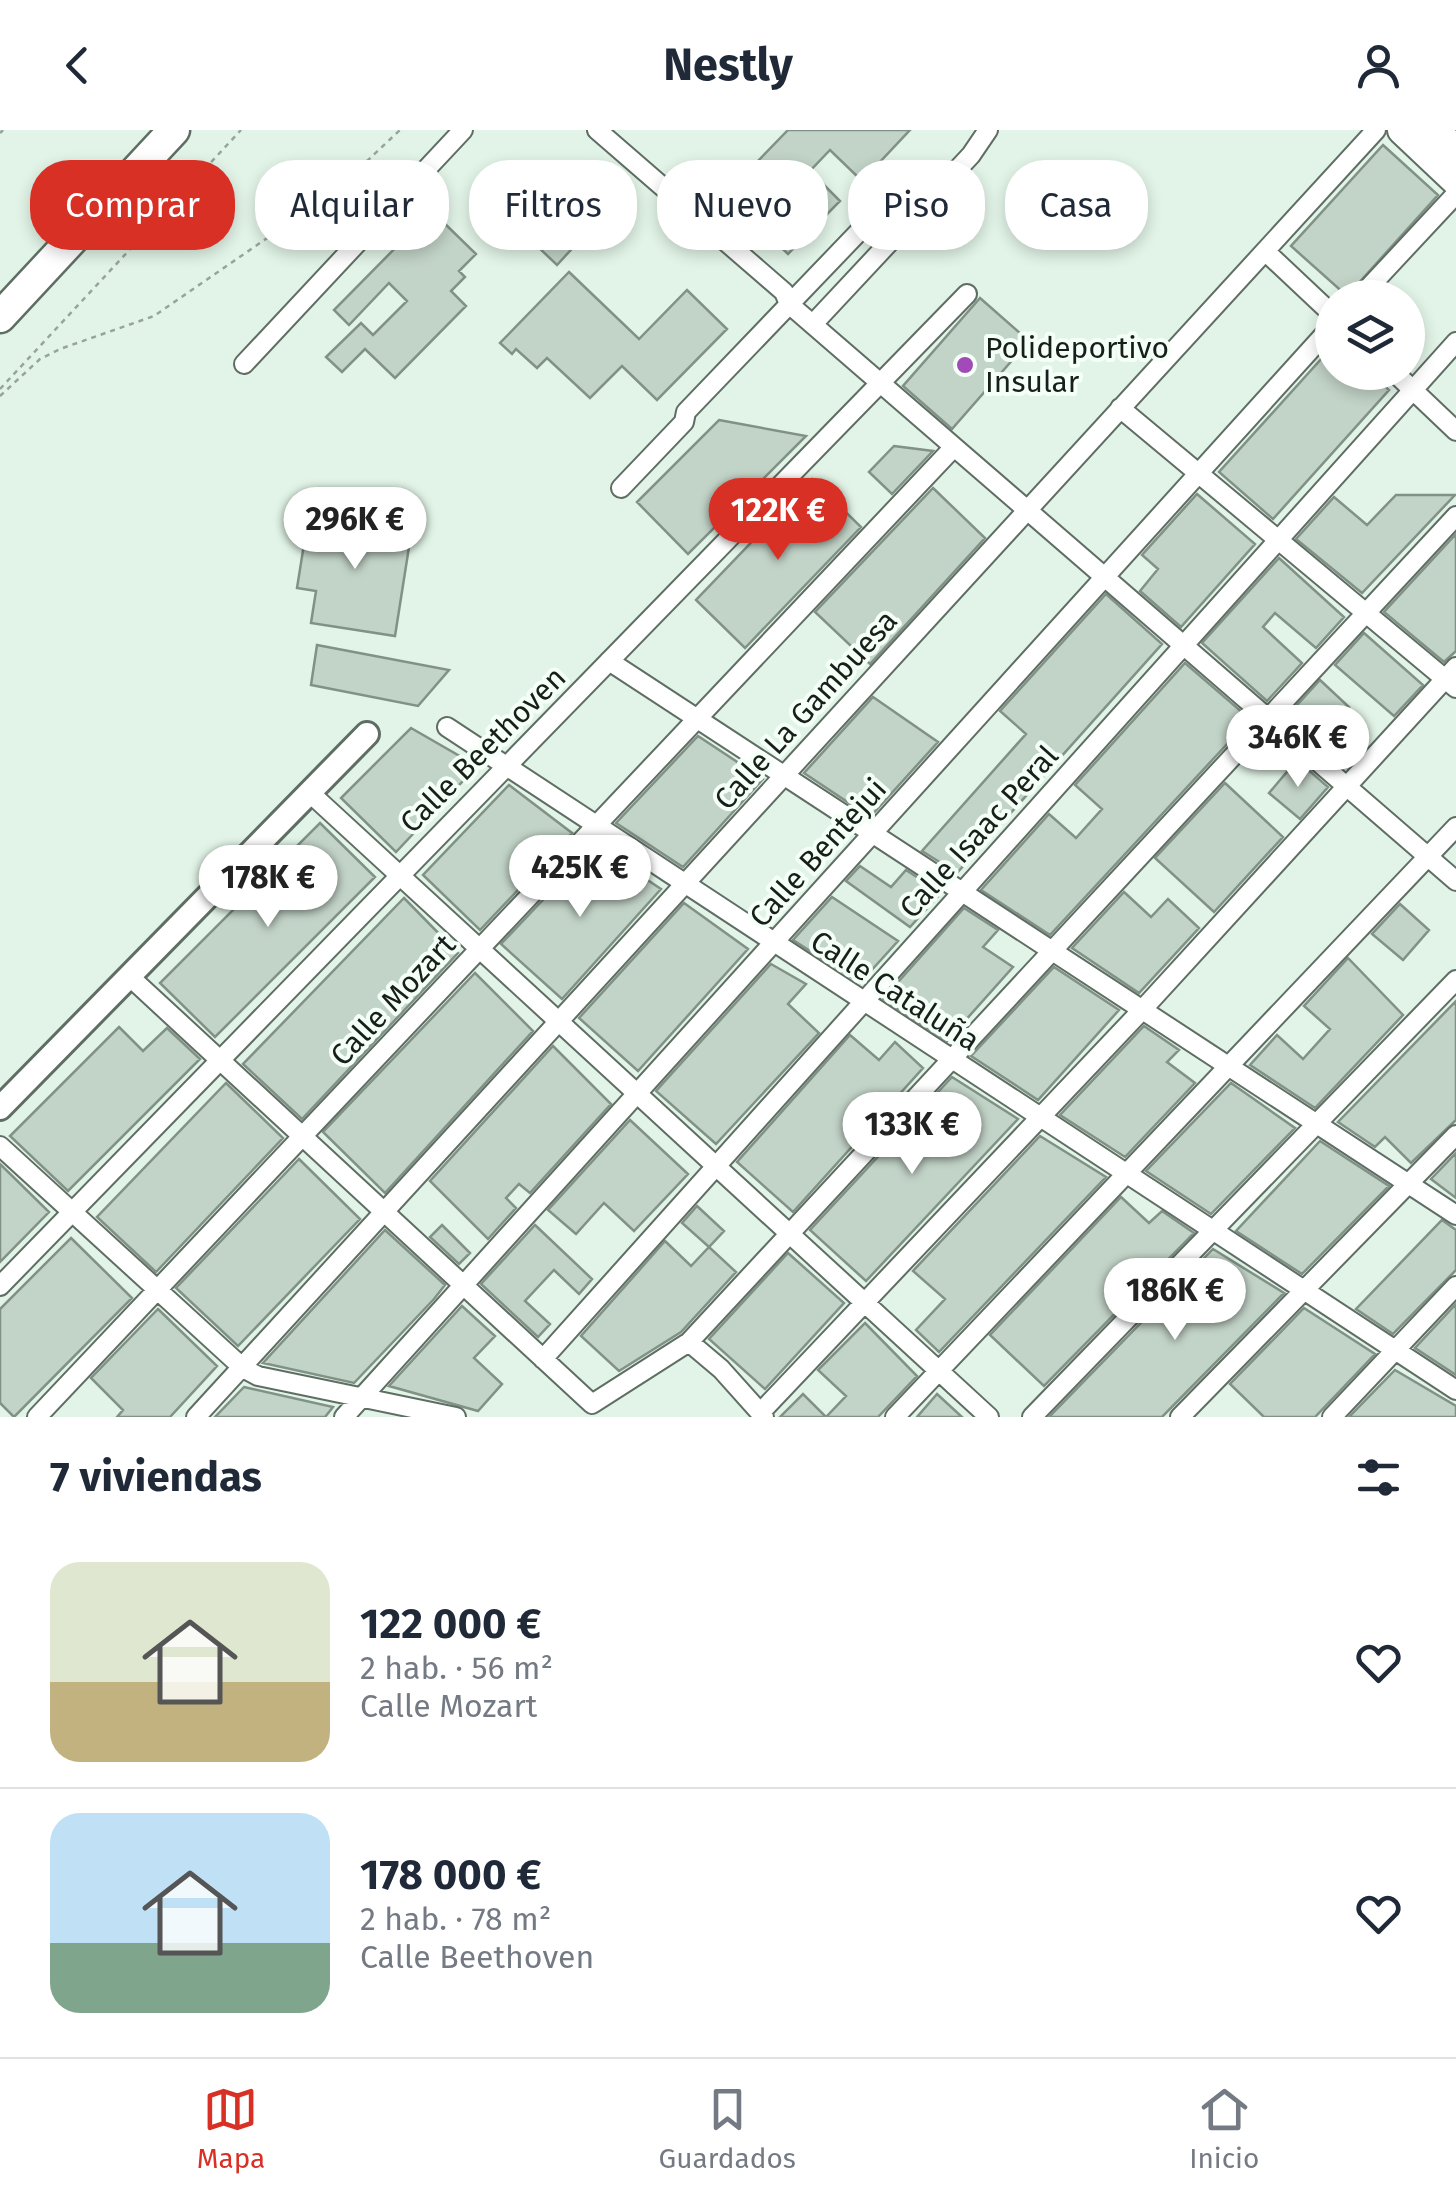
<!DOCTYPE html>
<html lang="es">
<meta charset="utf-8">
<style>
:root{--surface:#fff;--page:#f2f2f3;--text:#1f2937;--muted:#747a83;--line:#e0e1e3;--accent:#d93025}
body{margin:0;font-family:"Fira Sans",sans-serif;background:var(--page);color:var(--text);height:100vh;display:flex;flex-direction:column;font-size:38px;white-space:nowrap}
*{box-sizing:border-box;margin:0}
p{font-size:32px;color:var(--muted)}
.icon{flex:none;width:55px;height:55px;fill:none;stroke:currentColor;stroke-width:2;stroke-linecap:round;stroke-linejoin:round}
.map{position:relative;height:1287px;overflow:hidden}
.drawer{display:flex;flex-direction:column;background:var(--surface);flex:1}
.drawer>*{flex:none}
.banner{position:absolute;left:30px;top:30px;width:1398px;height:90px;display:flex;gap:20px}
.tools{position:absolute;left:1315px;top:150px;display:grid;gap:20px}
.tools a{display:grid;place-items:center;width:110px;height:110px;border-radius:50%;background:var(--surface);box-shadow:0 5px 15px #0003;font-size:50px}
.price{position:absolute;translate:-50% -85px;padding:0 22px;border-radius:35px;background:#fff;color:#222;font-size:32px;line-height:65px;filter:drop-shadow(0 2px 5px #0008)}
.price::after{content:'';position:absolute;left:50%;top:60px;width:30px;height:22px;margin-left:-15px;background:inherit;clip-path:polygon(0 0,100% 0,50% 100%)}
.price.active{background:var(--accent);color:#fff}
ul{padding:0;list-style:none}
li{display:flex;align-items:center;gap:30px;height:250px;padding:0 50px}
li+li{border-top:2px solid var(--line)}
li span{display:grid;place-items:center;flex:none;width:280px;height:200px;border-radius:30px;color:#555}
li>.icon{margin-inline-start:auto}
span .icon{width:120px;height:120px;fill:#fffc;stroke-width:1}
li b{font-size:42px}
h2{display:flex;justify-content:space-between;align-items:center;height:120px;padding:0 50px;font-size:42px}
.pill{padding:0 35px;border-radius:40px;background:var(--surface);box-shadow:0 5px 15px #0003;font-size:35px;line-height:90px}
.pill.active{background:var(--accent);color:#fff}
header{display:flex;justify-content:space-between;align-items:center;height:130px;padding:0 50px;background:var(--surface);font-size:45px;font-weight:700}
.tabs{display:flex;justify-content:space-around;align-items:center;height:140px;border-top:2px solid var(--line);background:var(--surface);font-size:28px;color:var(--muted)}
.tabs a{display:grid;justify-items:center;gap:5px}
.tabs .active{color:var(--accent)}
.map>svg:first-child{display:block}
.building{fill:#c2d3c7;stroke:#819186;stroke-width:2.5}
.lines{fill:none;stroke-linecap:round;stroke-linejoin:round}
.street-casing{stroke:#5f6e64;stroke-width:22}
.secondary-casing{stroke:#5f6e64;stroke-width:28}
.primary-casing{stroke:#5f6e64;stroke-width:32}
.highway-casing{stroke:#5f6e64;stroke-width:35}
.path{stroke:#97a49a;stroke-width:2.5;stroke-dasharray:5 5;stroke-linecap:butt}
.street{stroke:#fff;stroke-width:18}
.secondary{stroke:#fff;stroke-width:22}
.primary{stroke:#fff;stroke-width:28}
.highway{stroke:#fff;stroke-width:30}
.poi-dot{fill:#a24ab7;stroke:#f4fff7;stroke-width:4}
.labels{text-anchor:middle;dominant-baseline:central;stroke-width:8;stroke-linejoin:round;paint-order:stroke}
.poi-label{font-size:30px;fill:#181e1a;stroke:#f4fff7;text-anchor:start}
.street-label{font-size:30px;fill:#181e1a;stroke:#f4fff7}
</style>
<header><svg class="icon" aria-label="back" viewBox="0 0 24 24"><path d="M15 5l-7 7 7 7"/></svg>Nestly<svg class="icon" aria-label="person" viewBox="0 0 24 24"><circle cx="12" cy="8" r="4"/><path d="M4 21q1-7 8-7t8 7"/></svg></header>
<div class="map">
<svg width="1456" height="1287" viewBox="0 0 1456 1287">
<rect width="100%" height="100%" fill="#e2f4e7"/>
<path class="building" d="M788 0H910L862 51 830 20 807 44 801 38 750 90 725 65Z
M1383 15 1438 65 1347 166 1291 116Z
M603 42 625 61 557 135 535 114Z
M821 52 840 71 788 124 769 106Z
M441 90 476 124 459 141 465 147 451 161 466 176 395 248 365 219 342 242 326 227 361 193 373 205 407 171 389 153 349 195 334 180 414 99 423 108Z
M569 142 639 209 687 160 727 199 657 270 622 236 590 268 547 228 537 238 516 219 512 224 500 213Z
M980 168 1029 211 952 299 903 256Z
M1332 217V242H1370L1389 260 1273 389 1219 342Z
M719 290 806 306 688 424 637 372Z
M894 316 933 321 892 364 869 342Z
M812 349 861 397 745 518 696 470Z
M933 358 985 408 870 534 815 482Z
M1197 364 1255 414 1181 497 1140 461 1158 439 1142 425Z
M1396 365H1455L1362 463 1296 409 1334 367 1367 395Z
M309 383 412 398 395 506 311 493 316 461 297 458Z
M1456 404V521L1444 532 1384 482Z
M1279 428 1344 487 1316 518 1275 483 1263 497 1302 533 1267 571 1202 513Z
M1106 464 1162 514 957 743 922 721 1026 604 1000 581Z
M1364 503 1423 555 1394 586 1335 535Z
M317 515 449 540 418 576 311 555Z
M1185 533 1250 589 1228 613 1050 805 981 760 1049 684 1076 708 1102 679 1075 655Z
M1320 550 1349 577 1316 613 1287 586Z
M873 567 938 612 870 687 804 643Z
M411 598 477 636 396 722 341 668Z
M698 606 763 649 683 737 616 693Z
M1297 630 1328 657 1300 689 1269 663Z
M1225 653 1283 707 1214 782 1155 728Z
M509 655 572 703 480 800 423 745Z
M320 693 375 747 215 907 160 853Z
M595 715 661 759 562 869 501 814Z
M860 736 891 757 906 740 941 763 910 797 846 751Z
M1124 762 1151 787 1168 769 1199 798 1139 863 1072 818Z
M832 767 898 811 860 853 793 810Z
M404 768 458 823 302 989 243 934Z
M684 773 748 819 638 941 579 888Z
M1400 774 1429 800 1403 830 1372 804Z
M964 778 998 800 983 817 1013 837 947 911 883 869Z
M1348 828 1403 885 1315 978 1250 935 1277 905 1303 929 1330 899 1304 876Z
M771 834 806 854 788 874 819 903 716 1014 656 961Z
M1054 837 1119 880 1038 970 971 926Z
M475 843 533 901 385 1063 323 1002Z
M1456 871V990L1411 1033 1385 1007 1375 1017 1338 992Z
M1144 896 1179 920 1167 932 1195 953 1125 1027 1060 985Z
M119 897 143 921 167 898 200 929 68 1061 10 1006Z
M850 905 879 930 895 912 923 938 793 1082 737 1032Z
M553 916 611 974 530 1063 519 1054 506 1068 516 1078 488 1109 430 1051Z
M952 947 1018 989 866 1151 810 1100Z
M226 953 283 1008 156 1142 97 1087Z
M1231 953 1295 998 1211 1084 1146 1041Z
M630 990 688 1044 634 1101 604 1073 576 1104 548 1080Z
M1040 1006 1106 1047 939 1222 916 1200 945 1169 913 1141Z
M1320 1011 1389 1056 1302 1144 1236 1101Z
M1456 1023V1068L1431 1049Z
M299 1029 360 1089 238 1216 176 1158Z
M0 1034 49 1082 0 1132Z
M1121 1067 1149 1093 1162 1081 1194 1103 1044 1256 990 1205Z
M697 1076 724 1101 709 1117 682 1093Z
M1442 1090 1456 1100V1140L1393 1204 1356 1179Z
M442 1095 470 1123 459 1134 430 1107Z
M535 1095 592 1149 579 1164 554 1140 525 1171 550 1194 538 1207 481 1154Z
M385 1100 445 1155 434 1169 354 1253 263 1233Z
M71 1108 132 1168 14 1287 0 1273V1179Z
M665 1111 691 1136 709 1117 736 1142 681 1202 619 1241 581 1206Z
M1213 1119 1284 1163 1162 1287H1049Z
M788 1123 844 1173 765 1259 709 1209Z
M1456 1174V1245L1415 1218Z
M462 1176 495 1206 474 1228 502 1254 478 1281 389 1256Z
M1304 1178 1375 1224 1315 1287H1264L1230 1254Z
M158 1179 217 1236 170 1287H117L123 1280 91 1248Z
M865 1193 917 1246 878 1287H780L803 1264 826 1287 846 1266 818 1240Z
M1395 1240 1456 1276V1287H1349Z
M244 1257 333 1277 325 1287H215Z
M937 1264 962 1287H917Z"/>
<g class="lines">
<g class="street-casing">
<path id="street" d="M597 0 784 162 789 174 1456 751
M1265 121 1332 184
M1359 168 1456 64
M813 194 971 25 988 0
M244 234 463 0
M1394 242 1456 301
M1120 278 1456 558
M621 358 684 292 686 282 897 62
M609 531 1456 1085
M447 597 1456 1260
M309 662 989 1287
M129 846 592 1274 689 1212 1456 386
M0 1016 243 1238 258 1246 456 1287
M0 1156 967 164
M689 1212 721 1239 764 1287
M543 1229 1456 212
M760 1283 1142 880 1456 537
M37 1287 954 317
M196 1287 1376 0
M344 1287 1332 196
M895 1287 1456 697
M1032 1287 1456 850
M1180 1287 1456 1005
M1332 1287 1456 1156"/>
</g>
<g class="secondary-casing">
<path id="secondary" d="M0 978 367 604"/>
</g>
<g class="primary-casing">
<path id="primary" d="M1402 0 1456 51
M1434 0 1456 20"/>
</g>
<g class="highway-casing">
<path id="highway" d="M0 187 174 0"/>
</g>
<path class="path" d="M0 3 3 0
M0 259 241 0
M0 266 40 229 60 219 154 186 334 62 400 0"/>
<use href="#street" class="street"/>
<use href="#secondary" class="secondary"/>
<use href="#primary" class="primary"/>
<use href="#highway" class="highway"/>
</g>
<circle class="poi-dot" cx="965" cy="235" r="10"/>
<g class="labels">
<g class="poi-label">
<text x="985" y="218">Polideportivo<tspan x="985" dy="34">Insular</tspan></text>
</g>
<g class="street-label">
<text transform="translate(806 580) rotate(-48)">Calle La Gambuesa</text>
<text transform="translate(483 620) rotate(-45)">Calle Beethoven</text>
<text transform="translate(979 702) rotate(-48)">Calle Isaac Peral</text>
<text transform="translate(818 723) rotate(-48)">Calle Bentejui</text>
<text transform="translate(895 861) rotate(33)">Calle Cataluña</text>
<text transform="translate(393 870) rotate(-47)">Calle Mozart</text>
</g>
</g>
</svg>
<div class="tools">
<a><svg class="icon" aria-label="layers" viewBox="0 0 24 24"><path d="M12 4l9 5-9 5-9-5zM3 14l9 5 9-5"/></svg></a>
</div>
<b class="price active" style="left:778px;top:433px">122K €</b>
<b class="price" style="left:355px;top:442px">296K €</b>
<b class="price" style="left:1298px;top:660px">346K €</b>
<b class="price" style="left:580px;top:790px">425K €</b>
<b class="price" style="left:268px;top:800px">178K €</b>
<b class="price" style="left:912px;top:1047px">133K €</b>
<b class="price" style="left:1175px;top:1213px">186K €</b>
<div class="banner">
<a class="pill active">Comprar</a>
<a class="pill">Alquilar</a>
<a class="pill">Filtros</a>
<a class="pill">Nuevo</a>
<a class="pill">Piso</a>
<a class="pill">Casa</a>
</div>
</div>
<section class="drawer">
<h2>7 viviendas<svg class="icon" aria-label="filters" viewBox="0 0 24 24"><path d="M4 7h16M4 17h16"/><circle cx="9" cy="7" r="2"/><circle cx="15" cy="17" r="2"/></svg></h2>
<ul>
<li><span style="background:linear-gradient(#dfe7d0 60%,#c2b280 0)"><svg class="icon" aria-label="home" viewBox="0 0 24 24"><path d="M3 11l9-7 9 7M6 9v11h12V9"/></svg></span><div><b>122 000 €</b><p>2 hab. · 56 m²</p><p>Calle Mozart</p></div><svg class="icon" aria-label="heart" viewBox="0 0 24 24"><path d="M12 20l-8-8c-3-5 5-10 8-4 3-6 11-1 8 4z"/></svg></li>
<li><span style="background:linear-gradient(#bfe0f5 65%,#7fa58c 0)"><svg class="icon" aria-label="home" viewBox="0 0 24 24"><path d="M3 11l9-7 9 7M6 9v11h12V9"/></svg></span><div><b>178 000 €</b><p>2 hab. · 78 m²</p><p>Calle Beethoven</p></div><svg class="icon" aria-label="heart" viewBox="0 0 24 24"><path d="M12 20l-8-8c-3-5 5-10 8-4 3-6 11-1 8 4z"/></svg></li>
</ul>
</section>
<nav class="tabs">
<a class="active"><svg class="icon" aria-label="map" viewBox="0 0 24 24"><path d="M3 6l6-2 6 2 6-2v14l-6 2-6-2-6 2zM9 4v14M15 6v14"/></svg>Mapa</a>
<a><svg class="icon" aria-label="saved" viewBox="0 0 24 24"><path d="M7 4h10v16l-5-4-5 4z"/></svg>Guardados</a>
<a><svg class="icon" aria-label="home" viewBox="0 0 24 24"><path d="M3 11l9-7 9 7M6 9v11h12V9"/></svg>Inicio</a>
</nav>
